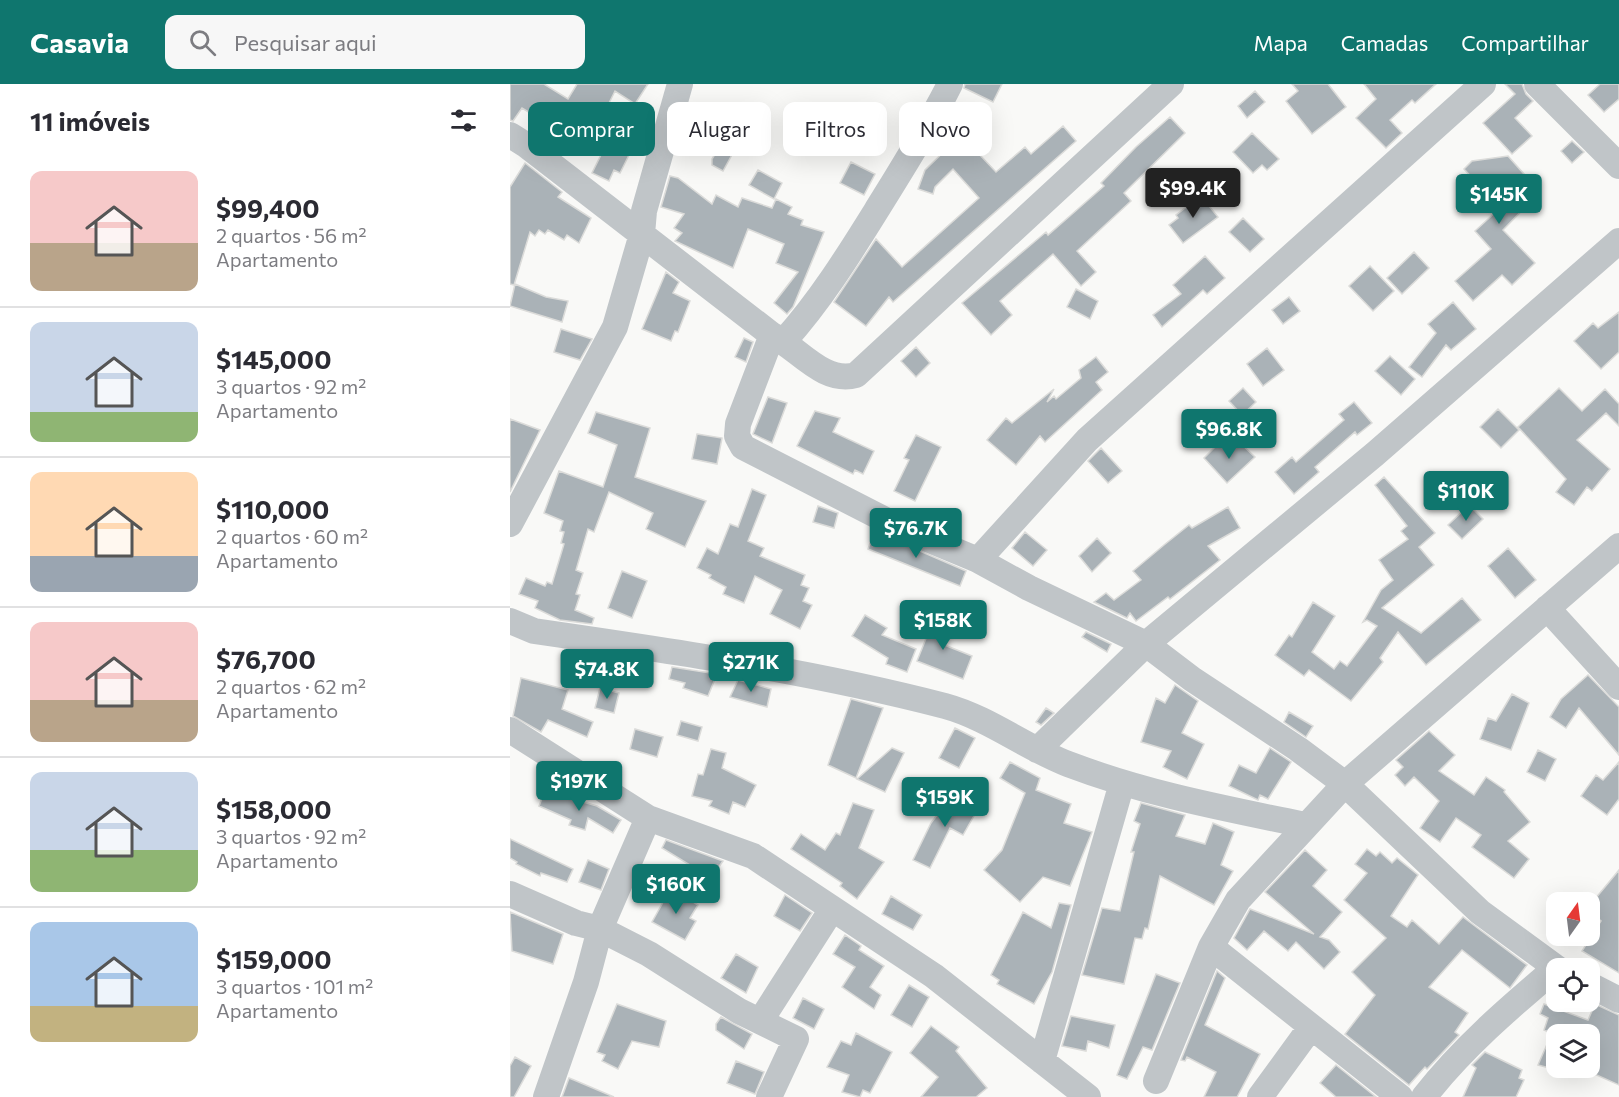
<!DOCTYPE html>
<html lang="pt">
<meta charset="utf-8">
<style>
:root{--surface:#fff;--page:#f7f7f7;--text:#2b2b33;--muted:#7c7c81;--line:#e1e1e2;--accent:#0f766e}
body{margin:0;font-family:Commissioner,sans-serif;background:var(--page);color:var(--text);height:100vh;display:flex;flex-direction:column;font-size:22px;white-space:nowrap}
*{box-sizing:border-box;margin:0}
p{font-size:20px;color:var(--muted)}
.icon{flex:none;width:33px;height:33px;fill:none;stroke:currentColor;stroke-width:2;stroke-linecap:round;stroke-linejoin:round}
.map{position:relative;flex:1;overflow:hidden}
.details{display:flex;flex-direction:column;background:var(--surface);width:510px}
.details>*{flex:none}
.top-card{position:absolute;left:18px;top:18px;width:570px;height:54px;display:flex;gap:12px}
.needle{width:39px;rotate:14deg}
.controls{position:absolute;left:1036px;top:808px;display:grid;gap:12px}
.controls a{display:grid;place-items:center;width:54px;height:54px;border-radius:12px;background:var(--surface);box-shadow:0 6px 24px #0002;font-size:30px}
.price{position:absolute;translate:-50% -51px;padding:0 14px;border-radius:6px;background:var(--accent);color:#fff;font-size:20px;line-height:39px;filter:drop-shadow(0 2px 3px #0008)}
.price::after{content:'';position:absolute;left:50%;top:36px;width:18px;height:14px;margin-left:-9px;background:inherit;clip-path:polygon(0 0,100% 0,50% 100%)}
.price.active{background:#222;color:#fff}
ul{padding:0;list-style:none}
li{display:flex;align-items:center;gap:18px;height:150px;padding:0 30px}
li+li{border-top:2px solid var(--line)}
li span{display:grid;place-items:center;flex:none;width:168px;height:120px;border-radius:12px;color:#555}
li>.icon{margin-inline-start:auto}
span .icon{width:72px;height:72px;fill:#fffc;stroke-width:1}
li b{font-size:26px}
h2{display:flex;justify-content:space-between;align-items:center;height:72px;padding:0 30px;font-size:26px}
.pill{padding:0 21px;border-radius:12px;background:var(--surface);box-shadow:0 6px 24px #0002;font-size:21px;line-height:54px}
.pill.active{background:var(--accent);color:#fff}
header{display:flex;align-items:center;gap:36px;box-sizing:border-box;height:84px;padding:0 30px;background:var(--accent);color:#fff}
header strong{font-size:28px}
nav{display:flex;gap:33px;margin-inline-start:auto;font-size:21px}
.search{width:420px;height:54px;background:var(--page);display:flex;align-items:center;gap:15px;box-sizing:border-box;padding:0 21px;border-radius:12px;color:var(--muted);font-size:22px}
main{display:flex;flex:1;min-height:0}
.map>svg:first-child{display:block}
.building{fill:#aab2b7;stroke:#dbdbd9;stroke-width:1.5}
.lines{fill:none;stroke-linecap:round;stroke-linejoin:round}
.minor{stroke:#c0c5c8;stroke-width:26}
</style>
<header>
<strong>Casavia</strong>
<div class="search"><svg class="icon" aria-label="search" viewBox="0 0 24 24"><circle cx="10" cy="10" r="6"/><path d="M15 15l6 6"/></svg>Pesquisar aqui</div>
<nav><a>Mapa</a><a>Camadas</a><a>Compartilhar</a></nav>
</header>
<main>
<section class="details">
<h2>11 imóveis<svg class="icon" aria-label="filters" viewBox="0 0 24 24"><path d="M4 7h16M4 17h16"/><circle cx="9" cy="7" r="2"/><circle cx="15" cy="17" r="2"/></svg></h2>
<ul>
<li><span style="background:linear-gradient(#f6c9c9 60%,#b9a48a 0)"><svg class="icon" aria-label="home" viewBox="0 0 24 24"><path d="M3 11l9-7 9 7M6 9v11h12V9"/></svg></span><div><b>$99,400</b><p>2 quartos · 56 m²</p><p>Apartamento</p></div></li>
<li><span style="background:linear-gradient(#c9d6e8 75%,#8fb573 0)"><svg class="icon" aria-label="home" viewBox="0 0 24 24"><path d="M3 11l9-7 9 7M6 9v11h12V9"/></svg></span><div><b>$145,000</b><p>3 quartos · 92 m²</p><p>Apartamento</p></div></li>
<li><span style="background:linear-gradient(#ffd9b3 70%,#9aa5b1 0)"><svg class="icon" aria-label="home" viewBox="0 0 24 24"><path d="M3 11l9-7 9 7M6 9v11h12V9"/></svg></span><div><b>$110,000</b><p>2 quartos · 60 m²</p><p>Apartamento</p></div></li>
<li><span style="background:linear-gradient(#f6c9c9 65%,#b9a48a 0)"><svg class="icon" aria-label="home" viewBox="0 0 24 24"><path d="M3 11l9-7 9 7M6 9v11h12V9"/></svg></span><div><b>$76,700</b><p>2 quartos · 62 m²</p><p>Apartamento</p></div></li>
<li><span style="background:linear-gradient(#c9d6e8 65%,#8fb573 0)"><svg class="icon" aria-label="home" viewBox="0 0 24 24"><path d="M3 11l9-7 9 7M6 9v11h12V9"/></svg></span><div><b>$158,000</b><p>3 quartos · 92 m²</p><p>Apartamento</p></div></li>
<li><span style="background:linear-gradient(#a9c7e8 70%,#c2b280 0)"><svg class="icon" aria-label="home" viewBox="0 0 24 24"><path d="M3 11l9-7 9 7M6 9v11h12V9"/></svg></span><div><b>$159,000</b><p>3 quartos · 101 m²</p><p>Apartamento</p></div></li>
</ul>
</section>
<div class="map">
<svg width="1109" height="1013" viewBox="0 0 1109 1013">
<rect width="100%" height="100%" fill="#f9f9f7"/>
<path class="building" d="M0 0H34L58 15 67 0H138L125 20 105 7 94 29 82 22 55 67 38 56 45 44 12 24 3 37 0 36Z
M455 0H492L483 18 454 4Z
M782 0H818L836 23 802 50 776 17 788 7Z
M854 0H926L905 19 902 16 880 36 892 49 876 64 846 34 866 15Z
M995 0H1012L1016 10 1023 17 1005 34 1022 52 1002 70 973 39 1005 10Z
M1090 0H1109V15L1094 28 1078 11Z
M745 7 755 18 737 34 728 22Z
M660 33 675 49 614 109 621 117 567 167 586 188 571 202 543 170 490 217 502 231 481 251 452 219 536 148 538 151 561 131 594 102 591 99 626 63Z
M106 41 128 53 110 89 104 86 99 97 82 89Z
M553 42 566 57 383 218 379 213 356 242 324 218 366 155 392 183 469 114 443 85 425 103 423 110 408 105 415 86 451 51 486 88 515 63 521 70Z
M742 49 769 75 757 86 752 81 743 89 723 68Z
M1062 57 1074 68 1062 79 1051 67Z
M211 60 224 67 213 87 202 81V75Z
M998 72 1030 108 993 146 1025 179 1002 201 992 191 963 217 945 197 981 165 965 147 990 124 954 85 962 77Z
M341 78 365 90 354 111 330 99Z
M15 79 52 108 48 113 81 134 69 159 57 151 54 156 38 146 35 150 29 146 25 152 20 148 4 201 0 200V103Z
M248 86 272 99 264 115 239 101Z
M160 92 168 94 202 120 206 111 228 123 232 114 262 124 266 115 282 123 278 130 293 136 291 141 314 148 283 223 277 230 264 219 288 188 266 179 274 160 238 145 223 184 165 157 172 149 164 144 174 130 151 123Z
M691 112 708 133 673 159 659 141 668 134 666 131Z
M733 134 754 155 740 168 719 148Z
M904 168 919 184 892 210 877 194Z
M695 172 715 194 697 210 693 206 652 243 643 231 671 210 663 201Z
M860 182 884 207 863 227 839 202Z
M156 188 169 198 163 209 180 217 168 248 165 247 161 257 132 245Z
M5 200 36 213 58 217 52 238 0 222Z
M566 205 588 217 580 235 557 223Z
M779 213 790 227 773 240 762 226Z
M943 218 966 245 941 266 936 261 912 293 899 283 926 249 918 240Z
M1109 228V268L1091 285 1064 257 1083 239 1088 244Z
M51 245 82 255 70 276 44 268Z
M234 254 243 258 236 278 225 273Z
M406 263 420 279 406 293 391 277Z
M757 264 774 286 753 302 737 280Z
M880 272 905 295 891 311 865 287Z
M586 273 598 288 586 298 592 306 535 358 530 352 506 381 477 356 496 334 502 339 544 305 537 318 544 312 546 315 571 294 569 286Z
M733 304 746 318 732 331 719 317Z
M1049 304 1072 327 1095 305 1109 320V342L1096 329 1067 356 1100 385 1082 407 1077 403 1064 421 1046 408 1056 395 1008 343Z
M258 313 277 319 262 359 243 350Z
M844 318 862 339 847 351 845 348 805 383 809 388 784 410 765 388 782 373 786 378 834 336 829 330Z
M988 325 1009 346 991 364 970 343Z
M305 327 330 334 323 348 364 367 353 390 345 386 343 390 287 362Z
M86 328 140 344 125 393 196 417 175 463 136 445 143 429 99 408 84 448 78 445 66 486 73 489 66 510 70 511 65 526 84 534 82 540 50 536 25 524 28 517 9 510 16 494 35 502 37 498 42 500 54 460 51 459 54 448 50 447 53 437 34 429 49 387 93 403 107 361 78 349Z
M0 335 30 346 0 408Z
M187 350 212 354 207 380 182 375Z
M406 351 431 363 405 417 384 407 399 376 394 374Z
M728 357 745 373 717 399 694 374 708 360 716 367Z
M591 364 612 387 598 399 578 377Z
M874 393 925 449 909 463 924 481 872 524 911 549 952 514 971 536 916 581 888 548 870 574 873 578 841 617 799 586 794 592 765 571 779 551 782 553 803 518 825 532 802 568 824 585 830 577 837 582 867 542 857 536 853 538 871 506 883 496 869 476 898 455 891 447 897 442 865 401Z
M242 405 256 411 238 457 254 464 250 472 295 491 291 501 299 504 293 517 302 521 290 545 260 530 272 506 245 492 234 519 213 510 216 503 199 494 201 491 187 484 197 464 208 470 220 440 228 443Z
M959 421 973 435 952 455 938 441Z
M308 422 328 429 324 444 303 438Z
M718 423 730 444 698 462 710 476 660 515 658 513 626 537 620 529 617 534 584 518 596 509 604 516 631 496 623 487 654 461 679 441 682 444Z
M364 447 456 487 450 502 358 465Z
M515 448 537 466 523 482 502 464Z
M587 454 601 469 582 488 569 472Z
M998 464 1026 496 1005 514 978 482Z
M112 487 137 497 122 534 98 524Z
M355 531 377 544 372 551 406 565 397 588 376 580 378 574 342 552Z
M425 532 441 537 432 560 462 572 453 595 407 577Z
M576 548 601 560 597 568 572 553Z
M162 583 207 590 198 612 173 604 175 599 159 595Z
M1078 591 1109 623V671L1069 624 1056 644 1040 633 1051 615Z
M11 594 58 606 52 625 83 638 77 653 38 636 31 648 3 632Z
M228 596 261 605 257 623 220 613Z
M665 601 688 617 672 649 694 660 677 695 653 683 661 667 631 658 646 614 655 619Z
M90 604 109 609 104 629 85 624Z
M1002 610 1019 619 1001 666 970 655 978 634 986 637Z
M341 615 373 624 346 694 318 681Z
M536 624 544 629 531 641 526 638Z
M779 628 803 642 796 653 774 638Z
M171 637 192 643 188 657 167 651Z
M445 644 465 654 449 684 429 674Z
M125 645 153 653 147 673 120 665Z
M919 647 945 671 929 687 964 711 976 693 995 706 994 708 1020 738 998 757 1019 775 1004 794 962 763 971 751 946 734 930 758 910 744 929 717 904 693 895 702 885 691 893 683 886 676Z
M382 664 394 669 375 708 347 695Z
M760 664 781 678 758 715 750 711 748 716 719 702 729 681 746 689Z
M201 665 216 669 212 684 246 701 235 723 223 718 219 730 199 722 202 717 182 712 188 690 193 691Z
M1028 666 1046 675 1035 697 1017 688Z
M500 678 530 694 526 706 561 720 554 739 582 748 560 802 533 793 510 818 474 786 492 766 515 709 490 694Z
M1109 678V715L1097 731 1071 712 1086 691 1093 696Z
M35 707 87 722 111 736 103 749 78 734 75 746 59 741 61 736 29 722Z
M444 709 469 723 453 751 440 744 420 784 403 776 421 739Z
M343 719 364 726 349 764 374 778 347 815 330 802 332 799 281 765 291 750 315 766 326 749 330 751Z
M631 719 675 731 666 752 695 760 703 739 724 748 711 781 723 787 704 821 650 792 638 845 635 844 632 855 625 854 614 900 572 891 592 824 610 827 624 768H621L630 740 624 737Z
M0 755 63 785 57 798 31 789 30 792 6 780 7 778 0 774Z
M156 756 213 777 201 794 152 764Z
M857 765 866 772 870 768 882 779 887 774 908 791 881 832 897 843 902 836 929 860 953 833 1017 881 1000 904 952 866 919 903 958 929 945 948 949 951 917 985 915 983 899 1001 835 950 865 911 842 888 876 854 834 816 857 789 845 780Z
M795 766 817 786 803 802 832 828 810 853 819 856 830 868 814 885 786 858 778 867 754 847 737 866 724 854 740 825 804 850 755 808Z
M78 776 99 785 91 806 69 798Z
M1109 786V889L1072 867 1091 837 1080 828V821Z
M161 804 188 821 180 834 186 837 175 856 142 838Z
M275 811 302 829 290 847 264 832Z
M381 812 412 831 403 846 372 830Z
M549 819 561 821 542 888 524 920 487 900 489 896 481 891 513 828 541 844Z
M0 828 53 850 43 880 2 867Z
M335 851 351 862 349 866 374 882 360 903 371 911 364 925 332 903 345 883 323 870Z
M226 870 248 883 236 909 211 894Z
M707 887 715 894 695 941 750 970 727 1013H694L706 988 677 973 675 977 671 976Z
M646 890 670 899 642 966 633 963 617 995 607 991Z
M399 901 419 913 402 943 381 931Z
M293 914 314 925 304 945 283 934Z
M107 920 156 937 149 963 122 957 108 985 92 977 95 971 87 968Z
M1034 920 1078 936 1085 920 1109 931V1001L1080 988V951L1056 943 1053 951 1047 950V986L1028 981 1042 949 1034 946 1038 934 1030 930Z
M561 932 605 941 599 964 578 957 576 967 552 962Z
M211 933 242 950 234 965 206 946V940Z
M421 942 449 963 446 967 477 1004 466 1013H411L428 993 400 969Z
M346 949 382 968 360 1009 353 1006 350 1013 332 1008 339 991 317 983 331 957 341 961Z
M975 968 1012 986 1009 994 1014 996 1006 1013H953L966 984 962 981Z
M5 973 21 982 4 1013H0V982Z
M226 977 254 988 245 1010 217 999Z
M826 981 866 1013H826L810 999Z
M59 994 64 996 104 1013H52Z"/>
<g class="lines">
<path class="minor" d="M1027 0 1109 82
M0 51 16 61 262 251C288 264 313 300 346 291L661 0
M262 251 228 340 227 352 233 363 393 445 468 476 519 504 636 560 682 595 788 665 835 700 970 828 1048 885
M274 257C310 217 338 172 366 127 392 85 418 44 440 0
M0 440 105 243 132 150 134 127 170 0
M468 476 577 356 973 0
M1037 524 1109 603
M0 537 24 547C162 567 300 587 435 622 479 634 516 664 558 680 637 710 713 724 795 741
M0 646 138 734 243 772 424 892 578 1013
M527 666 636 560 865 370 1109 157
M0 810 66 839 90 845 139 870 229 927 286 955 259 1013
M1080 901 1109 916
M251 936 322 825
M532 977 612 699
M646 997 701 863
M36 1013 76 898 90 845 138 734
M750 1013 801 943
M890 1013 701 863 728 816 835 700 1109 462
M914 1013C952 964 999 924 1046 884"/>
</g>
</svg>
<div class="controls">
<a><svg class="needle" viewBox="-14 -14 28 28"><path d="M0-13l5 13h-10z" fill="#e53935"/><path d="M0 13l5-13h-10z" fill="#7c7c81"/></svg></a>
<a><svg class="icon" aria-label="locate" viewBox="0 0 24 24"><circle cx="12" cy="12" r="6"/><path d="M12 2v4M12 18v4M2 12h4M18 12h4"/></svg></a>
<a><svg class="icon" aria-label="layers" viewBox="0 0 24 24"><path d="M12 4l9 5-9 5-9-5zM3 14l9 5 9-5"/></svg></a>
</div>
<b class="price active" style="left:683px;top:135px">$99.4K</b>
<b class="price" style="left:989px;top:141px">$145K</b>
<b class="price" style="left:719px;top:376px">$96.8K</b>
<b class="price" style="left:956px;top:438px">$110K</b>
<b class="price" style="left:406px;top:475px">$76.7K</b>
<b class="price" style="left:433px;top:567px">$158K</b>
<b class="price" style="left:241px;top:609px">$271K</b>
<b class="price" style="left:97px;top:616px">$74.8K</b>
<b class="price" style="left:69px;top:728px">$197K</b>
<b class="price" style="left:435px;top:744px">$159K</b>
<b class="price" style="left:166px;top:831px">$160K</b>
<div class="top-card">
<a class="pill active">Comprar</a>
<a class="pill">Alugar</a>
<a class="pill">Filtros</a>
<a class="pill">Novo</a>
</div>
</div>
</main>
